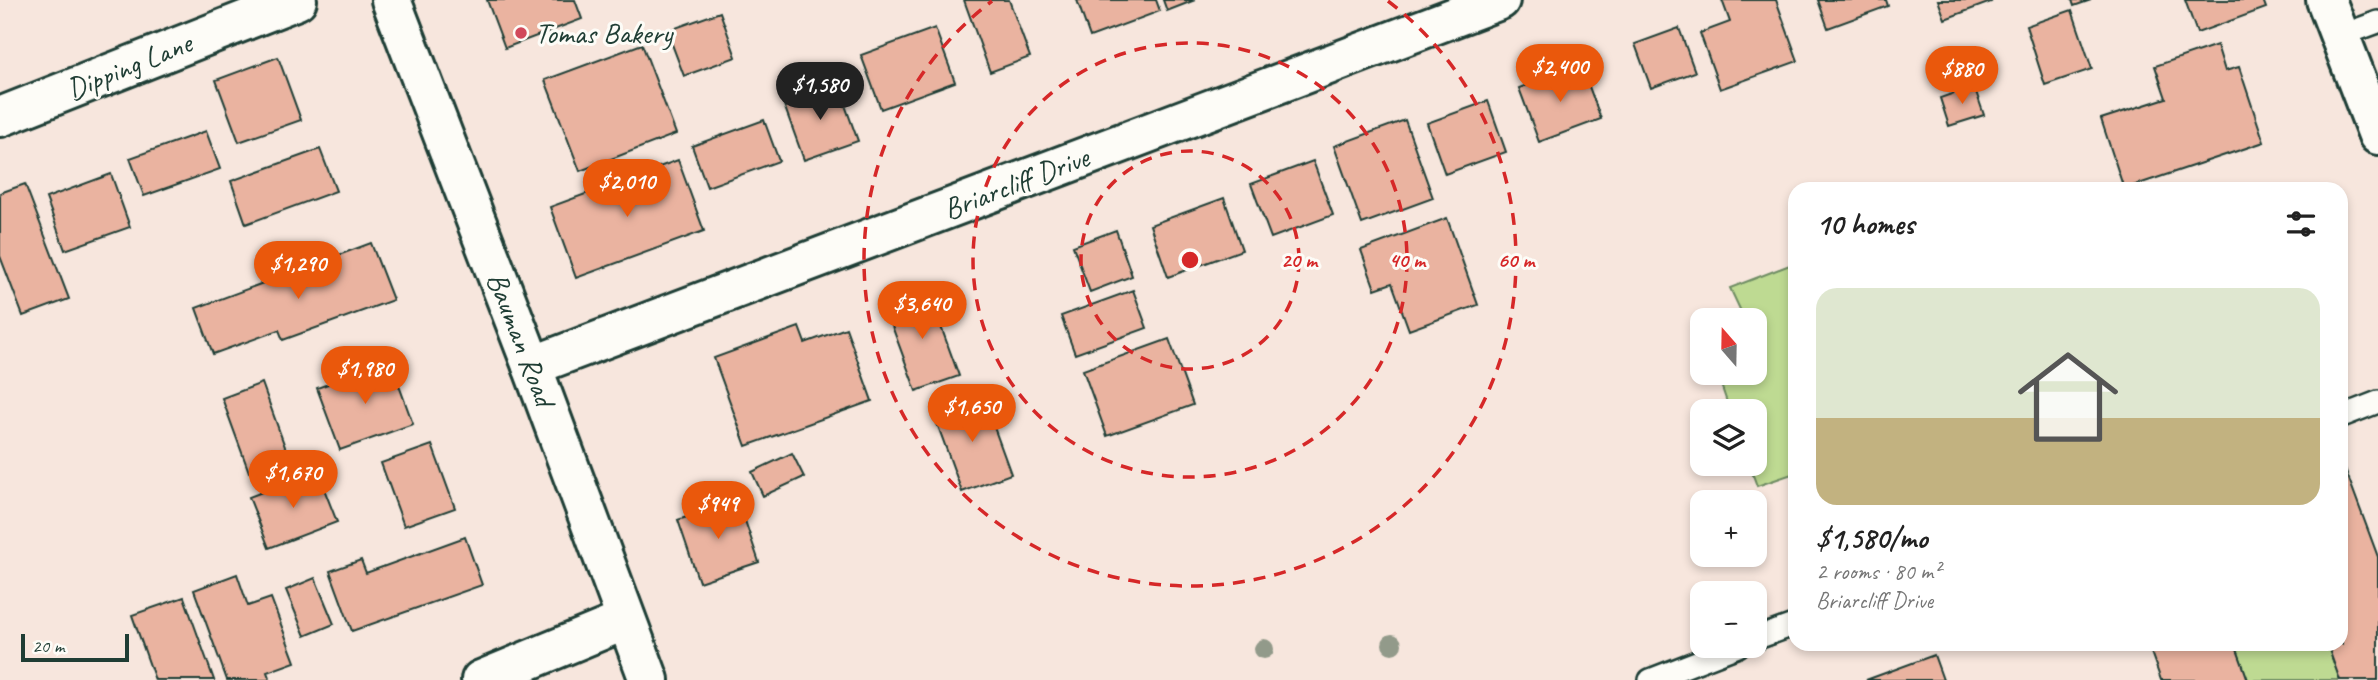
<!DOCTYPE html>
<meta charset="utf-8">
<style>
:root{--surface:#fff;--page:#f2f2f2;--text:#222;--muted:#767676;--line:#e0e0e0;--accent:#ea580c}
body{margin:0;font-family:Caveat,sans-serif;background:var(--page);color:var(--text);height:100vh;display:flex;flex-direction:column;font-size:26px;white-space:nowrap}
*{box-sizing:border-box;margin:0}
p{font-size:23px;color:var(--muted)}
.icon{flex:none;width:38px;height:38px;fill:none;stroke:currentColor;stroke-width:2;stroke-linecap:round;stroke-linejoin:round}
.map{position:relative;flex:1;overflow:hidden}
.panel{position:absolute;left:1788px;top:182px;width:560px;height:469px;display:flex;flex-direction:column;background:var(--surface);border-radius:21px;box-shadow:0 4px 10px #0003}
.panel>*{flex:none}
.needle{width:46px;rotate:340deg}
.controls{position:absolute;left:1690px;top:308px;display:grid;gap:14px}
.controls a{display:grid;place-items:center;width:77px;height:77px;border-radius:14px;background:var(--surface);box-shadow:0 4px 10px #0003;font-size:35px}
.scale{position:absolute;left:21px;bottom:18px;width:108px;box-sizing:border-box;padding-left:7px;border:4px solid #1f3d34;border-top:0;font-size:19px;line-height:24px;white-space:nowrap;color:#1f3d34;-webkit-text-stroke:5px #fdfcf7;paint-order:stroke}
.price{position:absolute;translate:-50% -60px;padding:0 16px;border-radius:24px;background:var(--accent);color:#fff;font-size:23px;line-height:46px;filter:drop-shadow(0 2px 4px #0008)}
.price::after{content:'';position:absolute;left:50%;top:42px;width:21px;height:16px;margin-left:-10px;background:inherit;clip-path:polygon(0 0,100% 0,50% 100%)}
.price.active{background:#222;color:#fff}
ul{padding:0;list-style:none}
li{display:grid;align-content:center;gap:14px;height:371px;padding:0 28px}
li+li{border-top:2px solid var(--line)}
li span{display:grid;place-items:center;height:217px;border-radius:21px;color:#555}
li>.icon{margin-inline-start:auto}
span .icon{width:126px;height:126px;fill:#fffc;stroke-width:1}
li b{font-size:30px}
h2{display:flex;justify-content:space-between;align-items:center;height:84px;padding:0 28px;font-size:30px}
.map>svg:first-child{display:block}
.green{fill:#beda92;stroke:#6e8c63;stroke-width:2}
.building{fill:#eab3a0;stroke:#1f3d34;stroke-width:2}
.lines{fill:none;stroke-linecap:round;stroke-linejoin:round}
.service-casing{stroke:#1f3d34;stroke-width:26}
.minor-casing{stroke:#1f3d34;stroke-width:44}
.tertiary-casing{stroke:#1f3d34;stroke-width:44}
.service{stroke:#fdfcf7;stroke-width:21}
.minor{stroke:#fdfcf7;stroke-width:38}
.tertiary{stroke:#fdfcf7;stroke-width:38}
.tree{fill:#929a8a}
.ring{fill:none;stroke:#d62828;stroke-width:3.5;stroke-dasharray:12 9}
.poi-dot{fill:#d1495b;stroke:#fdfcf7;stroke-width:2.5}
.labels{text-anchor:middle;dominant-baseline:central;stroke-width:6;stroke-linejoin:round;paint-order:stroke}
.poi-label{font-size:30px;fill:#1f3d34;stroke:#fdfcf7;text-anchor:start}
.street-label{font-size:30px;fill:#1f3d34;stroke:#fdfcf7}
.centre{fill:#d62828;stroke:#fdfcf7;stroke-width:3.5}
.ring-label{font-size:21px;text-anchor:middle;font-weight:bold;fill:#d62828;stroke:#fdfcf7;stroke-width:6;stroke-linejoin:round;paint-order:stroke}
</style>
<div class="map">
<svg width="2378" height="680" viewBox="0 0 2378 680">
<rect width="100%" height="100%" fill="#f7e6dd"/>
<filter id="ink" filterUnits="userSpaceOnUse"><feTurbulence type="fractalNoise" baseFrequency=".0143" numOctaves="2"/><feDisplacementMap in="SourceGraphic" scale="14" xChannelSelector="R" yChannelSelector="G"/><feConvolveMatrix kernelMatrix="1 2 1 2 8 2 1 2 1" color-interpolation-filters="sRGB"/></filter>
<g filter="url(#ink)">
<path class="green" d="M1795 263V473L1757 486 1749 464H1755V411H1730L1717 373H1755V344L1759 343 1755 337V320H1745L1730 288Z
M2235 644H2327L2340 680H2248Z"/>
<path class="building" d="M487 0H575L582 19 505 48Z
M964 0H1009L1030 57 990 72Z
M1077 0H1156L1160 11 1090 37Z
M1163 0H1195L1167 11Z
M1722 0H1776L1798 61 1720 89 1700 33 1730 22Z
M1818 0H1886L1888 6 1828 28Z
M1938 0H1990L1991 2 1945 19Z
M2072 0H2091L2074 6Z
M2185 0H2263L2266 8 2197 33Z
M2072 10 2092 69 2045 85 2026 26Z
M720 12 736 57 684 76 667 31Z
M935 28 955 82 881 109 861 55Z
M1679 28 1695 72 1651 88 1635 44Z
M642 44 676 134 580 171 545 80Z
M2217 45 2225 71 2239 67 2264 142 2124 189 2101 119 2166 98 2155 66Z
M278 57 301 120 239 142 216 80Z
M1581 65 1601 119 1539 142 1519 88Z
M837 83 858 141 804 160 783 102Z
M1974 86 1984 115 1949 126 1940 98Z
M1488 101 1506 152 1445 174 1427 123Z
M764 120 779 161 707 187 692 146Z
M1405 120 1433 198 1362 224 1334 146Z
M206 131 220 169 144 196 130 158Z
M320 149 336 191 246 224 231 181Z
M678 160 704 231 576 278 550 207Z
M1313 161 1333 215 1271 238 1251 184Z
M111 174 130 227 65 250 46 198Z
M25 184 69 299 23 316 0 256V193Z
M1224 198 1242 250 1168 277 1150 225Z
M1447 218 1478 305 1409 330 1392 283 1375 289 1361 250Z
M1116 230 1132 276 1090 292 1073 246Z
M371 243 393 300 283 340 279 330 213 354 196 308Z
M1133 290 1147 328 1075 354 1061 316Z
M928 291 959 376 916 391 885 307Z
M799 327 805 343 846 328 872 401 746 446 714 358Z
M1169 339 1193 405 1107 436 1083 370Z
M390 361 413 424 340 450 317 388Z
M262 383 289 458 249 472 222 398Z
M983 397 1011 474 962 492 934 415Z
M432 445 455 508 404 526 381 463Z
M792 453 804 477 763 496 752 472Z
M2343 463 2378 557V680H2340L2327 644H2342Z
M317 471 337 522 269 548 249 497Z
M738 500 759 562 699 582 678 520Z
M465 537 482 585 352 631 330 571 361 560 366 573Z
M237 574 248 606 271 598 295 662 267 672 270 680H227L194 590Z
M315 578 334 624 305 636 286 590Z
M184 597 214 680H155L132 615Z
M2148 644H2235L2248 680H2161Z
M1934 655 1943 680H1866Z"/>
<g class="lines">
<g class="service-casing">
<path id="service" d="M2340 36 2378 22
M2342 416 2378 402
M1755 639 1796 624
M1650 680 1738 646"/>
</g>
<g class="minor-casing">
<path id="minor" d="M2326 0 2378 135
M0 117 297 0
M532 366 1500 0
M481 680 626 620"/>
</g>
<g class="tertiary-casing">
<path id="tertiary" d="M391 0 532 366 649 680"/>
</g>
<use href="#service" class="service"/>
<use href="#minor" class="minor"/>
<use href="#tertiary" class="tertiary"/>
</g>
<g class="tree">
<circle cx="1392" cy="644" r="10"/>
<circle cx="1264" cy="649" r="10"/>
</g>
</g>
<g class="ring">
<circle cx="1190" cy="260" r="109"/>
<circle cx="1190" cy="260" r="217"/>
<path d="M1388 1A326 326 0 1 1 992 1"/>
</g>
<circle class="poi-dot" cx="521" cy="33" r="7"/>
<g class="labels">
<g class="poi-label">
<text x="535" y="33">Tomas Bakery</text>
</g>
<g class="street-label">
<text transform="translate(129 66) rotate(-22)">Dipping Lane</text>
<text transform="translate(1016 183) rotate(-21)">Briarcliff Drive</text>
<text transform="translate(521 339) rotate(69)">Bauman Road</text>
</g>
</g>
<circle cx="1190" cy="260" r="10" class="centre"/>
<g class="ring-label">
<text x="1299" y="267">20 m</text>
<text x="1407" y="267">40 m</text>
<text x="1516" y="267">60 m</text>
</g>
</svg>
<div class="controls">
<a><svg class="needle" viewBox="-14 -14 28 28"><path d="M0-13l5 13h-10z" fill="#e53935"/><path d="M0 13l5-13h-10z" fill="#767676"/></svg></a>
<a><svg class="icon" aria-label="layers" viewBox="0 0 24 24"><path d="M12 4l9 5-9 5-9-5zM3 14l9 5 9-5"/></svg></a>
<a>+</a>
<a>−</a>
</div>
<div class="scale">20 m</div>
<b class="price" style="left:1560px;top:104px">$2,400</b>
<b class="price" style="left:1962px;top:106px">$880</b>
<b class="price active" style="left:820px;top:122px">$1,580</b>
<b class="price" style="left:627px;top:219px">$2,010</b>
<b class="price" style="left:298px;top:301px">$1,290</b>
<b class="price" style="left:922px;top:341px">$3,640</b>
<b class="price" style="left:365px;top:406px">$1,980</b>
<b class="price" style="left:972px;top:444px">$1,650</b>
<b class="price" style="left:293px;top:510px">$1,670</b>
<b class="price" style="left:718px;top:541px">$949</b>
<section class="panel">
<h2>10 homes<svg class="icon" aria-label="filters" viewBox="0 0 24 24"><path d="M4 7h16M4 17h16"/><circle cx="9" cy="7" r="2"/><circle cx="15" cy="17" r="2"/></svg></h2>
<ul>
<li><span style="background:linear-gradient(#dfe7d0 60%,#c2b280 0)"><svg class="icon" aria-label="home" viewBox="0 0 24 24"><path d="M3 11l9-7 9 7M6 9v11h12V9"/></svg></span><div><b>$1,580/mo</b><p>2 rooms · 80 m²</p><p>Briarcliff Drive</p></div></li>
</ul>
</section>
</div>
